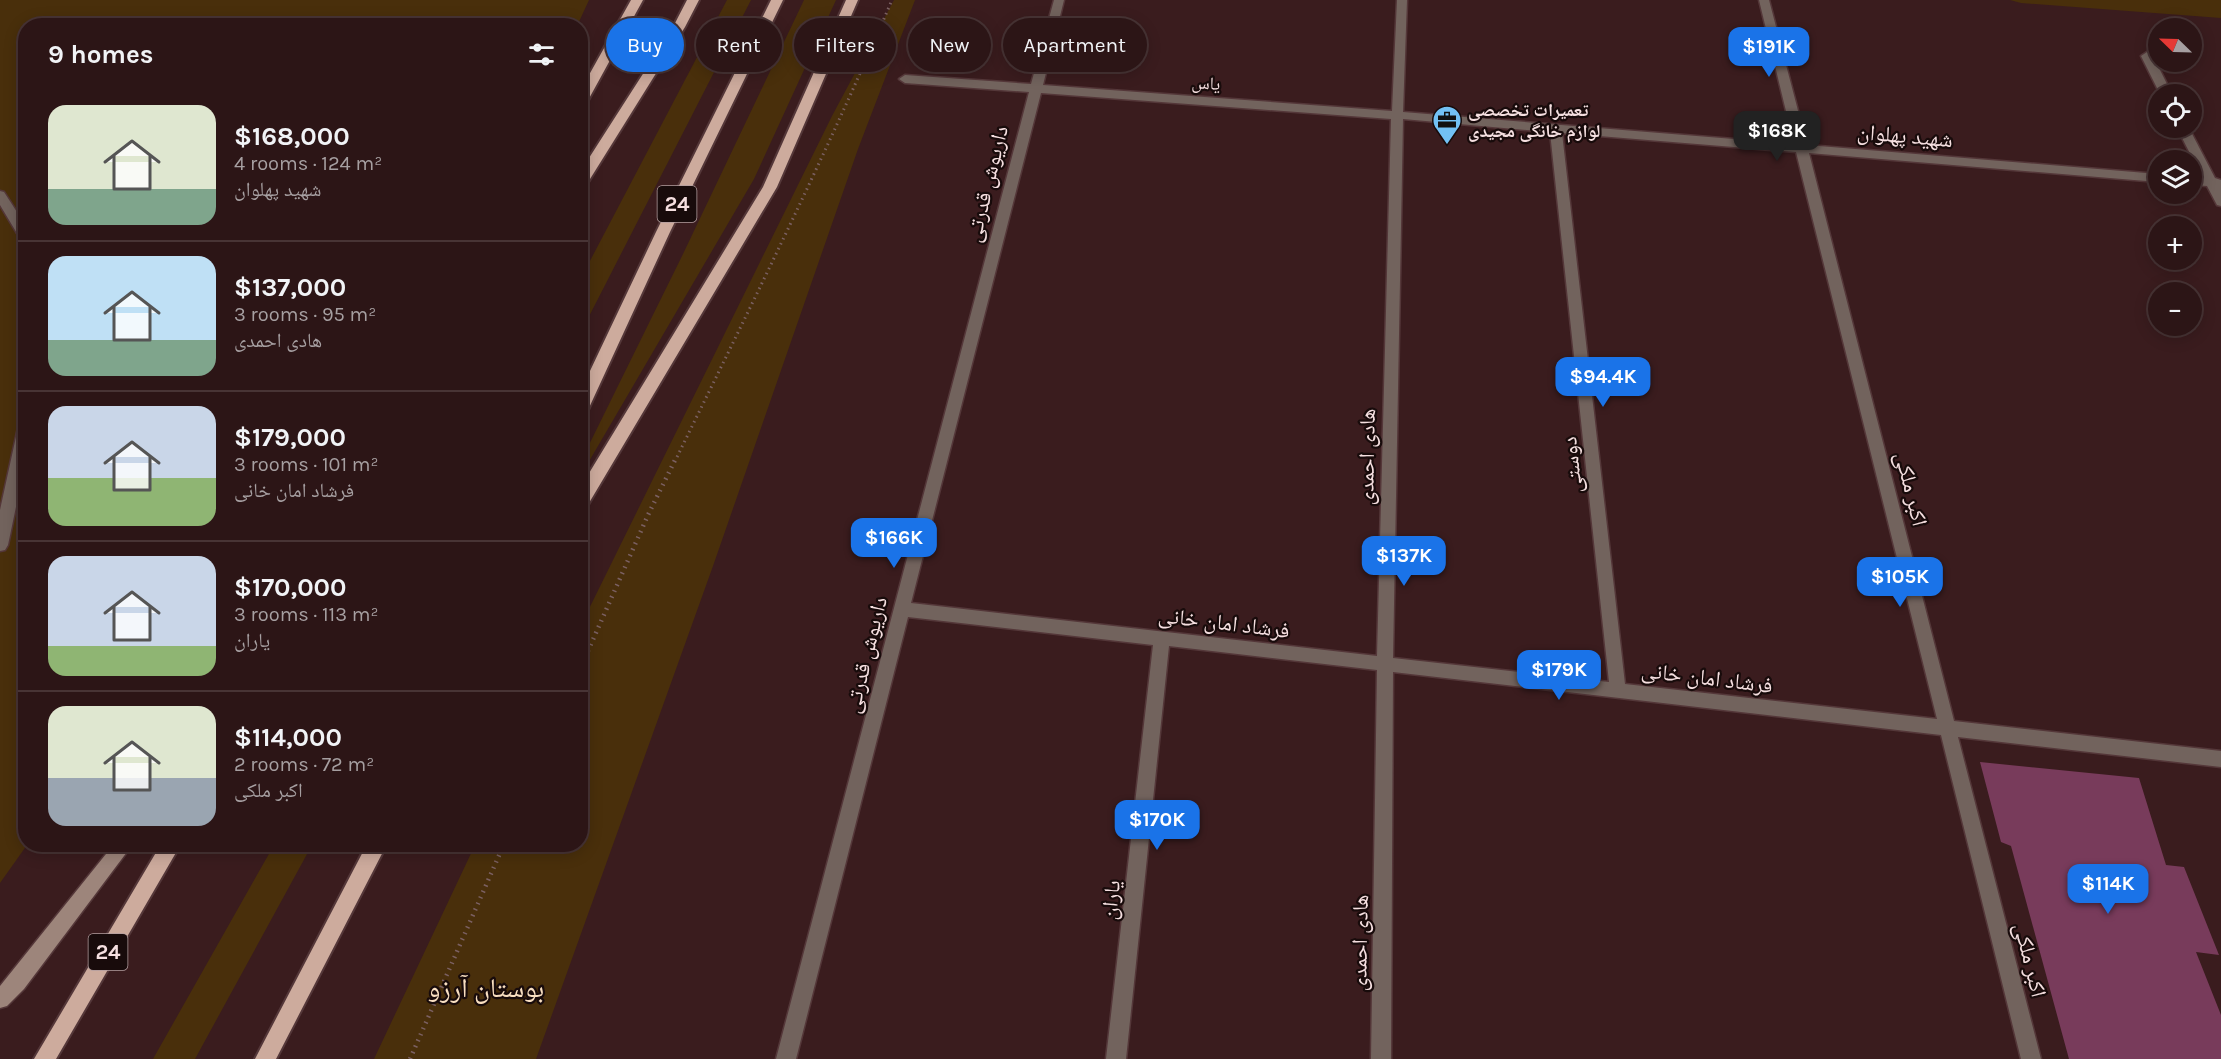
<!DOCTYPE html>
<meta charset="utf-8">
<style>
:root{--surface:#2c1516;--page:#382223;--text:#f1f3f6;--muted:#a69fa1;--line:#483435;--accent:#1a73e8}
body{margin:0;font-family:Karla,"Noto Naskh Arabic",sans-serif;background:var(--page);color:var(--text);height:100vh;display:flex;flex-direction:column;font-size:22px;white-space:nowrap}
*{box-sizing:border-box;margin:0}
p{font-size:20px;color:var(--muted)}
.icon{flex:none;width:33px;height:33px;fill:none;stroke:currentColor;stroke-width:2;stroke-linecap:round;stroke-linejoin:round}
.map{position:relative;flex:1;overflow:hidden}
.panel{position:absolute;left:18px;top:18px;width:570px;height:834px;display:flex;flex-direction:column;background:var(--surface);border-radius:24px;box-shadow:0 3px 15px #0003,0 0 0 2px var(--line)}
.panel>*{flex:none}
.hud{position:absolute;left:606px;top:18px;width:570px;height:54px;display:flex;gap:12px}
.needle{width:39px;rotate:293deg}
.tools{position:absolute;left:2148px;top:18px;display:grid;gap:12px}
.tools a{display:grid;place-items:center;width:54px;height:54px;border-radius:50%;background:var(--surface);box-shadow:0 3px 15px #0003,0 0 0 2px var(--line);font-size:30px}
.price{position:absolute;translate:-50% -51px;padding:0 14px;border-radius:12px;background:var(--accent);color:#fff;font-size:20px;line-height:39px;filter:drop-shadow(0 2px 3px #0008)}
.price::after{content:'';position:absolute;left:50%;top:36px;width:18px;height:14px;margin-left:-9px;background:inherit;clip-path:polygon(0 0,100% 0,50% 100%)}
.price.on{background:#222;color:#fff}
ul{padding:0;list-style:none}
li{display:flex;align-items:center;gap:18px;height:150px;padding:0 30px}
li+li{border-top:2px solid var(--line)}
li span{display:grid;place-items:center;flex:none;width:168px;height:120px;border-radius:18px;color:#555}
li>.icon{margin-inline-start:auto}
span .icon{width:72px;height:72px;fill:#fffc;stroke-width:1}
li b{font-size:26px}
h2{display:flex;justify-content:space-between;align-items:center;height:72px;padding:0 30px;font-size:26px}
.tag{padding:0 21px;border-radius:27px;background:var(--surface);box-shadow:0 3px 15px #0003,0 0 0 2px var(--line);font-size:21px;line-height:54px}
.tag.on{background:var(--accent);color:#fff}
.map>svg:first-child{display:block}
.green{fill:#492f0b}
.building{fill:#783b5b}
.lines{fill:none;stroke-linecap:round;stroke-linejoin:round}
.service-casing{stroke:#543739;stroke-width:3}
.minor-casing{stroke:#543739;stroke-width:3}
.secondary-casing{stroke:#543739;stroke-width:3}
.trunk-casing{stroke:#543739;stroke-width:4}
.path-far1{stroke:#7b6062;stroke-width:3;stroke-dasharray:1.5 4;stroke-linecap:butt}
.path{stroke:#7b6062;stroke-width:4.5;stroke-dasharray:1.5 5;stroke-linecap:butt}
.service{fill:#72635d;fill-rule:evenodd}
.minor{fill:#72635d;fill-rule:evenodd}
.secondary{fill:#9d857b;fill-rule:evenodd}
.trunk{fill:#cdab9d;fill-rule:evenodd}
.labels{text-anchor:middle;dominant-baseline:central;stroke-width:4.5;stroke-linejoin:round;paint-order:stroke}
.far-street-label{font-size:18px;fill:#f5dfe0;stroke:#180b0b}
.far-poi-label{font-size:18px;font-weight:bold;fill:#f5dfe0;stroke:#180b0b;text-anchor:start}
.shield{fill:#180b0b;stroke:#b39fa0;stroke-width:1.5}
.shield-label{font-size:21px;font-weight:bold;fill:#f5dfe0}
.street-label{font-size:22px;fill:#f5dfe0;stroke:#180b0b}
.near-park-label{font-size:27px;fill:#f9dfc1;stroke:#180b0b}
</style>
<div class="map">
<svg width="2221" height="1059" viewBox="0 0 2221 1059">
<rect width="100%" height="100%" fill="#3a1c1e"/>
<path class="green" d="M0 0H589L577 26H26L27 845 0 883Z
M727 0H751L581 332V278Z
M804 0H836L754 179 581 475V461L683 254Z
M894 0H915L858 149 713 566 536 1059H374L475 845 580 844 581 625 832 116Z
M2010 0H2221V18L2021 3Z
M274 845H312L195 1059H153Z"/>
<path class="building" d="M1980 762 2139 778 2166 865 2184 867 2219 955 2196 952 2221 1015V1059H2069L2011 846 2001 842Z"/>
<g class="lines">
<g class="service-casing">
<path id="service" d="M0 191 4 192 26 226V241L21 240 0 205Z
M26 417V459L8 545 5 550 0 551V510L19 423Z"/>
</g>
<g class="minor-casing">
<path id="minor" d="M1054 0H1064L1043 85 1392 111 1397 0H1407L1403 112 1794 144 1759 0H1769L1807 145 2158 174V182L1809 153 1954 721 2221 751V767L1958 737 2041 1059H2021L1941 735 1393 672 1391 1059H1371L1377 670 1169 646 1126 1059H1106L1153 645 908 617 796 1059H776L1029 92 905 83 899 79 905 75 1031 84ZM1041 93 1391 119 1377 656 911 603ZM1403 119 1550 132 1609 682 1393 658ZM1562 133 1796 152 1937 719 1625 684Z
M2147 52 2153 56 2172 94H2160L2141 56Z
M2177 128H2189L2215 178 2221 180V206L2217 205 2207 186 2192 185V177H2202Z"/>
</g>
<g class="secondary-casing">
<path id="secondary" d="M114 844H133L24 989 7 1006 0 1008V986Z"/>
</g>
<g class="trunk-casing">
<path id="trunk" d="M631 0H643L586 104 580 108V91Z
M687 0H699L685 27 585 187 580 189V172L673 27Z
M771 0H783L670 232 588 410 585 414 580 416V392L656 232Z
M846 0H858L777 187 586 508 580 510V488L763 187Z
M161 844H181L56 1059H34Z
M367 844H387L276 1059H255Z"/>
</g>
<path class="path-far1" d="M677 457C751 306 826 155 892 0"/>
<path class="path" d="M580 669 648 515 677 456
M410 1059 504 844"/>
<use href="#service" class="service"/>
<use href="#minor" class="minor"/>
<use href="#secondary" class="secondary"/>
<use href="#trunk" class="trunk"/>
</g>
<defs>
<g id="office-pin" transform="scale(1.5)"><path d="M0 17L-7.5 6A9.5 9.5 0 1 1 7.5 6Z" fill="#72c1f5" stroke="#180b0b"/><path d="M-6-3h4V-5.5h4V-3h4V5H-6ZM-1-4.5V-3h2v-1.5ZM-6 0V1H6V0Z" fill="#111"/></g>
</defs>
<g fill-rule="evenodd">
<use href="#office-pin" x="1447" y="120"/>
</g>
<g class="labels">
<g class="far-street-label">
<text transform="translate(1206 83) rotate(4)">یاس</text>
</g>
<g class="far-poi-label">
<text x="1468" y="110">تعمیرات تخصصی<tspan x="1468" dy="21">لوازم خانگی مجیدی</tspan></text>
</g>
<g class="shield">
<rect x="657.5" y="186" width="39" height="36" rx="4.5"/>
<rect x="88.5" y="934" width="39" height="36" rx="4.5"/>
</g>
<g class="shield-label">
<text x="677" y="204">24</text>
<text x="108" y="952">24</text>
</g>
<g class="street-label">
<text transform="translate(1905 136) rotate(5)">شهید پهلوان</text>
<text transform="translate(987 184) rotate(-76)">داریوش قدرتی</text>
<text transform="translate(1367 457) rotate(-89)">هادی احمدی</text>
<text transform="translate(1572 465) rotate(-96)">دوستی</text>
<text transform="translate(1911 489) rotate(76)">اکبر ملکی</text>
<text transform="translate(1224 623) rotate(7)">فرشاد امان خانی</text>
<text transform="translate(866 655) rotate(-76)">داریوش قدرتی</text>
<text transform="translate(1707 678) rotate(7)">فرشاد امان خانی</text>
<text transform="translate(1111 900) rotate(-84)">یاران</text>
<text transform="translate(1360 943) rotate(-89)">هادی احمدی</text>
<text transform="translate(2030 960) rotate(76)">اکبر ملکی</text>
</g>
<g class="near-park-label">
<text x="486" y="988">بوستان آرزو</text>
</g>
</g>
</svg>
<div class="tools">
<a><svg class="needle" viewBox="-14 -14 28 28"><path d="M0-13l5 13h-10z" fill="#e53935"/><path d="M0 13l5-13h-10z" fill="#a69fa1"/></svg></a>
<a><svg class="icon" aria-label="locate" viewBox="0 0 24 24"><circle cx="12" cy="12" r="6"/><path d="M12 2v4M12 18v4M2 12h4M18 12h4"/></svg></a>
<a><svg class="icon" aria-label="layers" viewBox="0 0 24 24"><path d="M12 4l9 5-9 5-9-5zM3 14l9 5 9-5"/></svg></a>
<a>+</a>
<a>−</a>
</div>
<b class="price" style="left:1769px;top:78px">$191K</b>
<b class="price on" style="left:1777px;top:162px">$168K</b>
<b class="price" style="left:1603px;top:408px">$94.4K</b>
<b class="price" style="left:894px;top:569px">$166K</b>
<b class="price" style="left:1404px;top:587px">$137K</b>
<b class="price" style="left:1900px;top:608px">$105K</b>
<b class="price" style="left:1559px;top:701px">$179K</b>
<b class="price" style="left:1157px;top:851px">$170K</b>
<b class="price" style="left:2108px;top:915px">$114K</b>
<div class="hud">
<a class="tag on">Buy</a>
<a class="tag">Rent</a>
<a class="tag">Filters</a>
<a class="tag">New</a>
<a class="tag">Apartment</a>
</div>
<section class="panel">
<h2>9 homes<svg class="icon" aria-label="filters" viewBox="0 0 24 24"><path d="M4 7h16M4 17h16"/><circle cx="9" cy="7" r="2"/><circle cx="15" cy="17" r="2"/></svg></h2>
<ul>
<li><span style="background:linear-gradient(#dfe7d0 70%,#7fa58c 0)"><svg class="icon" aria-label="home" viewBox="0 0 24 24"><path d="M3 11l9-7 9 7M6 9v11h12V9"/></svg></span><div><b>$168,000</b><p>4 rooms · 124 m²</p><p>شهید پهلوان</p></div></li>
<li><span style="background:linear-gradient(#bfe0f5 70%,#7fa58c 0)"><svg class="icon" aria-label="home" viewBox="0 0 24 24"><path d="M3 11l9-7 9 7M6 9v11h12V9"/></svg></span><div><b>$137,000</b><p>3 rooms · 95 m²</p><p>هادی احمدی</p></div></li>
<li><span style="background:linear-gradient(#c9d6e8 60%,#8fb573 0)"><svg class="icon" aria-label="home" viewBox="0 0 24 24"><path d="M3 11l9-7 9 7M6 9v11h12V9"/></svg></span><div><b>$179,000</b><p>3 rooms · 101 m²</p><p>فرشاد امان خانی</p></div></li>
<li><span style="background:linear-gradient(#c9d6e8 75%,#8fb573 0)"><svg class="icon" aria-label="home" viewBox="0 0 24 24"><path d="M3 11l9-7 9 7M6 9v11h12V9"/></svg></span><div><b>$170,000</b><p>3 rooms · 113 m²</p><p>یاران</p></div></li>
<li><span style="background:linear-gradient(#dfe7d0 60%,#9aa5b1 0)"><svg class="icon" aria-label="home" viewBox="0 0 24 24"><path d="M3 11l9-7 9 7M6 9v11h12V9"/></svg></span><div><b>$114,000</b><p>2 rooms · 72 m²</p><p>اکبر ملکی</p></div></li>
</ul>
</section>
</div>
